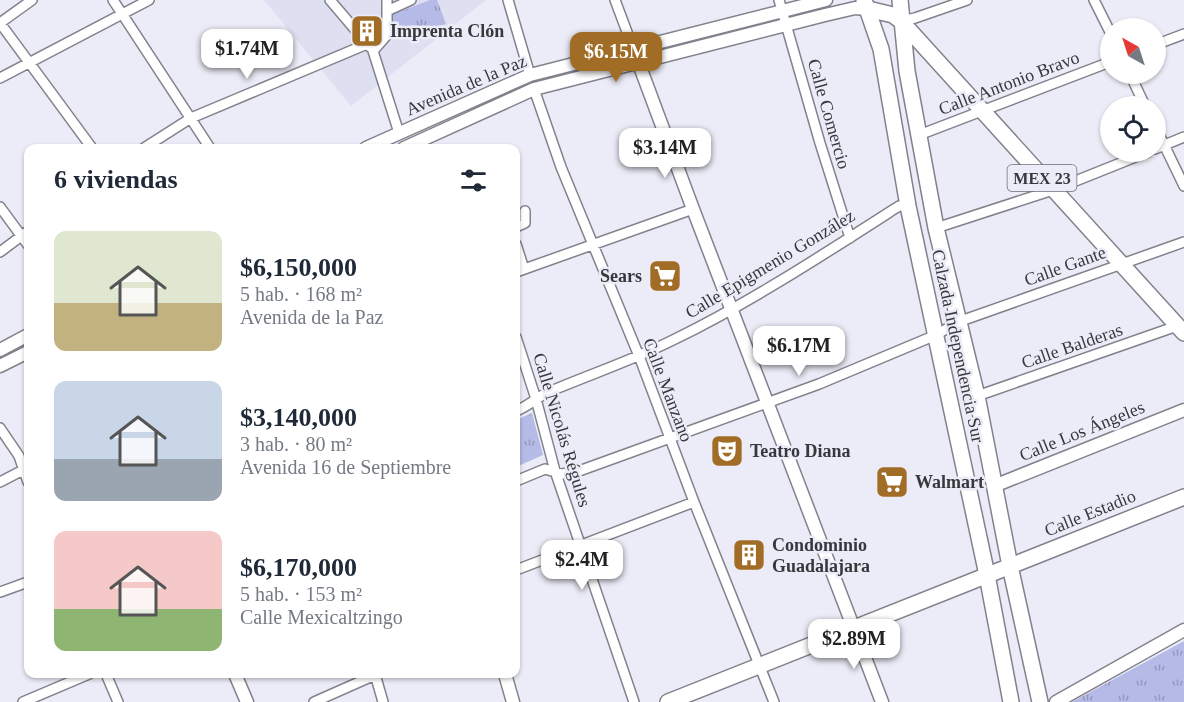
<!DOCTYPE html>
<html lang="es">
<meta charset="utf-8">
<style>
:root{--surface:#fff;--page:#f6f6f7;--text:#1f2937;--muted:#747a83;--accent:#a16c25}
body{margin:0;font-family:Georgia,serif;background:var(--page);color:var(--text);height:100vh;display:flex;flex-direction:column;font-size:22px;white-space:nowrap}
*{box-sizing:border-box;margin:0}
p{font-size:20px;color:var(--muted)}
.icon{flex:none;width:33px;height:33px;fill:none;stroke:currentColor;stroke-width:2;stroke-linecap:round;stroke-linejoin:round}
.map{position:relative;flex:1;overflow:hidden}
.details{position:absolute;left:24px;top:144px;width:496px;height:534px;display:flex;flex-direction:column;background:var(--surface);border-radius:12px;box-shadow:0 2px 4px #0004}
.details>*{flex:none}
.needle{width:39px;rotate:321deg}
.controls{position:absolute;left:1100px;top:18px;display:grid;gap:12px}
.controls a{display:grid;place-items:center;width:66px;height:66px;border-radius:50%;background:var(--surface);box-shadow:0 2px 4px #0004;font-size:30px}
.price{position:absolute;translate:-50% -51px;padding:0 14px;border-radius:12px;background:#fff;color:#222;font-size:20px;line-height:39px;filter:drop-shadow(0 2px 3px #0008)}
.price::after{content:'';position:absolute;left:50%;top:36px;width:18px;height:14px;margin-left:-9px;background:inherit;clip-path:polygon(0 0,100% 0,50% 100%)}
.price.active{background:var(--accent);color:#fff}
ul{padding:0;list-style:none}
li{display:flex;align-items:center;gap:18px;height:150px;padding:0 30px}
li span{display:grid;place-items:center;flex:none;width:168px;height:120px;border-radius:12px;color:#555}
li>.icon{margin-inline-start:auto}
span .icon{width:72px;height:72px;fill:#fffc;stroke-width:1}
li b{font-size:26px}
h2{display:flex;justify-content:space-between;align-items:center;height:72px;padding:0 30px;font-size:26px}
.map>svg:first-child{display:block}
.built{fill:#dee0f2}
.grass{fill:url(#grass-tufts)}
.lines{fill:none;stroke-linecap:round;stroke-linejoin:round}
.minor-casing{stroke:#81828c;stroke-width:12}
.tertiary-casing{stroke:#81828c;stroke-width:15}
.primary-casing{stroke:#81828c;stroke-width:18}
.minor{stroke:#fff;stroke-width:9}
.tertiary{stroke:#fff;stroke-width:12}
.primary{stroke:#fff;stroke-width:15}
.labels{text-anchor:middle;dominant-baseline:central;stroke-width:5;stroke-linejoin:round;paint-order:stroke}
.shield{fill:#ebecf7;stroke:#6d6e74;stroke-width:1.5}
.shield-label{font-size:16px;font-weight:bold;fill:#37383c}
.poi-label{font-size:18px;font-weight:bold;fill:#37383c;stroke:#ebecf7;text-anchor:start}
.street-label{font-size:18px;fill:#37383c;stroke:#ebecf7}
</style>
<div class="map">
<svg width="1184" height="702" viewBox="0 0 1184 702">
<defs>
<pattern id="grass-tufts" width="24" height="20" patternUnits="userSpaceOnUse" patternTransform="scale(1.5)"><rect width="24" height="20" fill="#b5bae6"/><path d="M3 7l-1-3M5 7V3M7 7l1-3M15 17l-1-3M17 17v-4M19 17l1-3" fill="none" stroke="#9498bc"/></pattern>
</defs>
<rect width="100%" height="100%" fill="#ebecf7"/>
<path class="built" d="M264 0H486L351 106Z"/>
<path class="grass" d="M430 0H437L446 24 425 30H389V16Z
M532 413 543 455 516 467V420Z
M1184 641V702H1072Z"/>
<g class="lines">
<g class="minor-casing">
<path id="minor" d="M113 0 210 148
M330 0 370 47
M387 0V35L373 51 399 133
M508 0 530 75
M615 0 633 48
M779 0 820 143 850 238
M1094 0 1110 32
M387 11 411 0
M901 21 915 18 967 0
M0 23 92 148
M0 23 32 0
M1155 45 1184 34
M1130 74 1145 106
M0 78 149 0
M534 89 561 167 639 356 694 502 774 702
M1155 126 1184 186
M919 135 1110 62
M144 148 191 118 367 44
M1155 149 1184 137
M0 207 28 245
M516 227 525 223V211
M936 228 1053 190 1148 152
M516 244 524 269
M0 252 28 231
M516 272 693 209
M516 337 536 399 555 471 634 702
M977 396 1177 326
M516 411C529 406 538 396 551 391 591 374 633 360 673 340 751 302 826 253 899 206H908
M0 428 19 456 28 482
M516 481 545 469 562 474 579 471 819 384 936 335 958 322 1184 242
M0 482 27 468
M516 570 694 502
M0 592 28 582
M106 674 118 702
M375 674 383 702
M23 702 89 674
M314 702 375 675"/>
</g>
<g class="tertiary-casing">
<path id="tertiary" d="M633 48 693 209 882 702
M366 148 530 75 826 0
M404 148 534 89 825 15 855 8 868 9
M0 350 28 335
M0 366 28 352
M994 486 1184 410
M235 674 247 702
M505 674 513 702
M1056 702 1184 630"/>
</g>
<g class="primary-casing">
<path id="primary" d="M864 0 881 49 908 206 987 575 1011 702
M900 0 907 71 936 228 977 396 1010 566 1040 702
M868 9 893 15 901 21 1184 333
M668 702 1184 497"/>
</g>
<use href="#minor" class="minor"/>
<use href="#tertiary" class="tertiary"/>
<use href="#primary" class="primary"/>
</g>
<defs>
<g id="building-square" transform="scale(1.725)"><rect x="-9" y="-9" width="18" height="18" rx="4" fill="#a16c25" stroke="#ebecf7"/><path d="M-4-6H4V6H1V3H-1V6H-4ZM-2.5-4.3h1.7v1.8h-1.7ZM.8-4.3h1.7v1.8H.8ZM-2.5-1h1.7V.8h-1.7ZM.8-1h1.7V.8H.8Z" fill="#fff"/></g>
<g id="supermarket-square" transform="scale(1.725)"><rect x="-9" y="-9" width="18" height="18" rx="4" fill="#a16c25" stroke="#ebecf7"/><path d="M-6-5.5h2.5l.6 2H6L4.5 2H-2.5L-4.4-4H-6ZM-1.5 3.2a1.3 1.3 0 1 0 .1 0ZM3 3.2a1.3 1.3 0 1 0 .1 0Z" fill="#fff"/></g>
<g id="theatre-square" transform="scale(1.725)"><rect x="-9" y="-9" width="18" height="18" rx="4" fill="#a16c25" stroke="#ebecf7"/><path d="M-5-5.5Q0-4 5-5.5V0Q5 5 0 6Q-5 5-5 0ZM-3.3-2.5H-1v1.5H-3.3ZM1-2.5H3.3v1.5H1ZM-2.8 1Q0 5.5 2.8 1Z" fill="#fff"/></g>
</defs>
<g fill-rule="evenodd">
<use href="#building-square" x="367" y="31"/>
<use href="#supermarket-square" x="665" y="276"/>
<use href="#theatre-square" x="727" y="451"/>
<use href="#supermarket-square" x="892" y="482"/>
<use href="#building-square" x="749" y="555"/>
</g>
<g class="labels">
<rect class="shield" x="1007.5" y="165" width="69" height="26" rx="4.5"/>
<g class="shield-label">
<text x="1042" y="178">MEX 23</text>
</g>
<g class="poi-label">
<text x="390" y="31">Imprenta Clón</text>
<text x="642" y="276" text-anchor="end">Sears</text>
<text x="750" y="451">Teatro Diana</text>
<text x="915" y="482">Walmart</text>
<text x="772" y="545">Condominio<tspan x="772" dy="21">Guadalajara</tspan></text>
</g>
<g class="street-label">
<text transform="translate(1009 83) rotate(-21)">Calle Antonio Bravo</text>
<text transform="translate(466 85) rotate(-23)">Avenida de la Paz</text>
<text transform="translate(829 114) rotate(74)">Calle Comercio</text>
<text transform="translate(770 264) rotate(-31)">Calle Epigmenio González</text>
<text transform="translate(1065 266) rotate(-20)">Calle Gante</text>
<text transform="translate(958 346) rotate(78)">Calzada Independencia Sur</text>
<text transform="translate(1072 346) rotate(-19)">Calle Balderas</text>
<text transform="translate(668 390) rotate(69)">Calle Manzano</text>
<text transform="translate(562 430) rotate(73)">Calle Nicolás Régules</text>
<text transform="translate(1082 431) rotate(-22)">Calle Los Ángeles</text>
<text transform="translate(1090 513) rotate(-22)">Calle Estadio</text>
</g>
</g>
</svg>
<div class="controls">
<a><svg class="needle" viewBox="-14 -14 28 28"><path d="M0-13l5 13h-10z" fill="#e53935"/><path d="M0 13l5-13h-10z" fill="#747a83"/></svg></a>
<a><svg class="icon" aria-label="locate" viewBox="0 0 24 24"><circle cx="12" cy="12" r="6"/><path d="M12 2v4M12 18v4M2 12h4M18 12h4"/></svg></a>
</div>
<b class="price" style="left:247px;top:80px">$1.74M</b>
<b class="price active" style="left:616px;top:83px">$6.15M</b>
<b class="price" style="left:665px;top:179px">$3.14M</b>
<b class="price" style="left:799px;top:377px">$6.17M</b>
<b class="price" style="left:582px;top:591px">$2.4M</b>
<b class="price" style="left:854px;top:670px">$2.89M</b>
<section class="details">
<h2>6 viviendas<svg class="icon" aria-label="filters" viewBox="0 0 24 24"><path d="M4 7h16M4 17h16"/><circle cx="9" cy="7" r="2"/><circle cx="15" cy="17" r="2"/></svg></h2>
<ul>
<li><span style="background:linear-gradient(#dfe7d0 60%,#c2b280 0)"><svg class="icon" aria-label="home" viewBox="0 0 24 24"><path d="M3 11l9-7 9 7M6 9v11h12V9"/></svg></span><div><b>$6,150,000</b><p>5 hab. · 168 m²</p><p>Avenida de la Paz</p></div></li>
<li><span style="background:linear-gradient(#c9d6e8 65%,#9aa5b1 0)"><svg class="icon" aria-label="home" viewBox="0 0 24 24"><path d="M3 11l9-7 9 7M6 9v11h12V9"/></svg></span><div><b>$3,140,000</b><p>3 hab. · 80 m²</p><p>Avenida 16 de Septiembre</p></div></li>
<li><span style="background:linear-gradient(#f6c9c9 65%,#8fb573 0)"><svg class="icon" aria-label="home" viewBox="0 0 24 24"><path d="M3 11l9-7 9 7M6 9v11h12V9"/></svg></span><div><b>$6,170,000</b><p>5 hab. · 153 m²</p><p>Calle Mexicaltzingo</p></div></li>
</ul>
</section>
</div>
